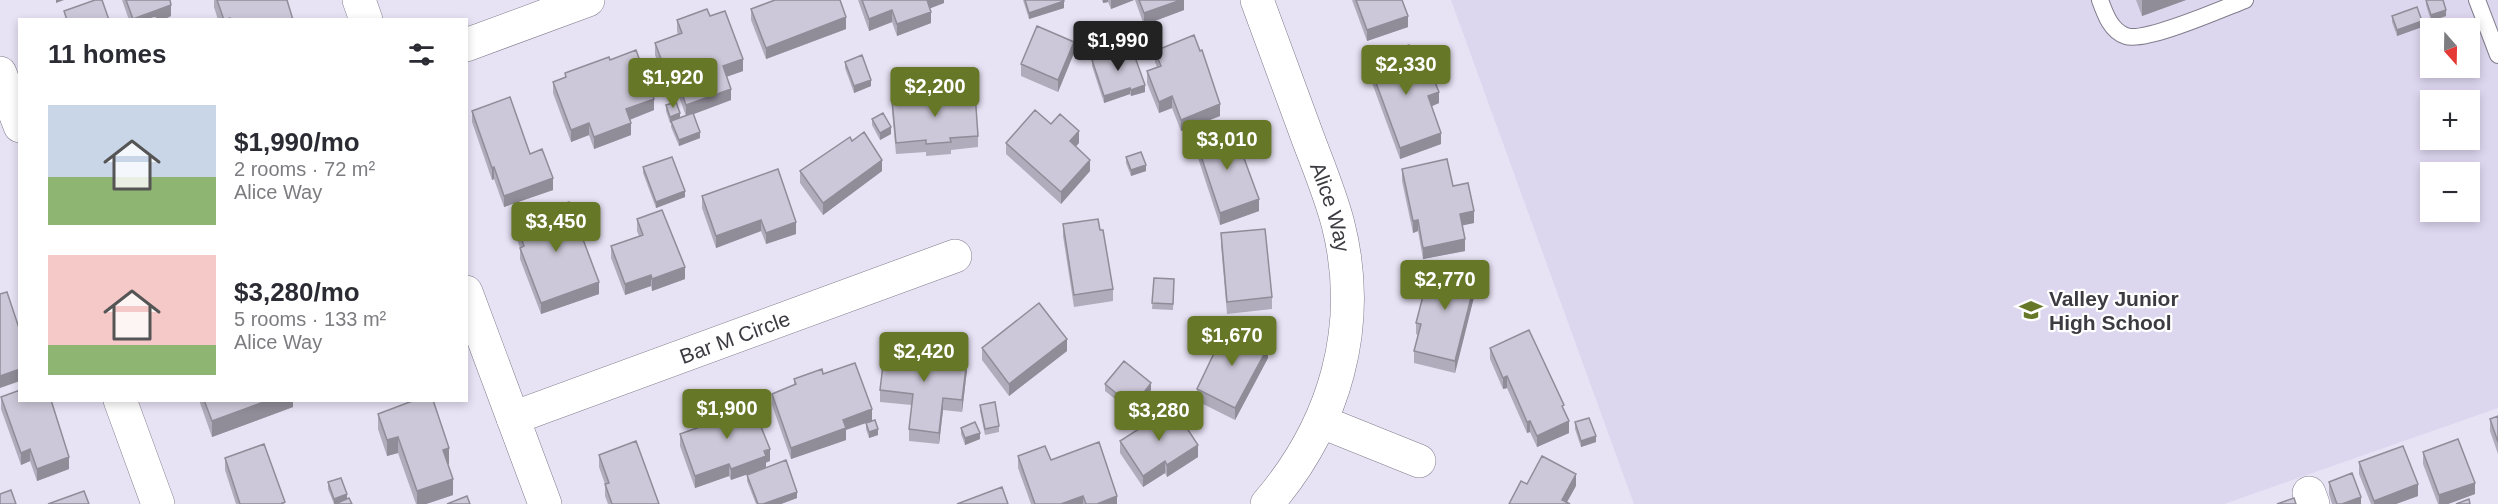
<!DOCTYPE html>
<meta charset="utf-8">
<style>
:root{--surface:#fff;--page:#f2f2f3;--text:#2b2b33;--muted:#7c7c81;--accent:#667827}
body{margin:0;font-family:Helvetica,sans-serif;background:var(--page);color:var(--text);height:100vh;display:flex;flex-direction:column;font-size:22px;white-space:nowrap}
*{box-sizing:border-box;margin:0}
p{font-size:20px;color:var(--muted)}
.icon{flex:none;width:33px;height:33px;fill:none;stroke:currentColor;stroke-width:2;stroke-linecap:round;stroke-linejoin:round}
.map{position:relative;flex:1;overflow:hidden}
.sheet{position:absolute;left:18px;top:18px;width:450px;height:384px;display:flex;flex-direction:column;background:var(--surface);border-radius:0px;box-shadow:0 3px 9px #0003}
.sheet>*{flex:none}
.needle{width:39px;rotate:160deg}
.fabs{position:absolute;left:2420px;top:18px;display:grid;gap:12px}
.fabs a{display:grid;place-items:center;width:60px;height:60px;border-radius:0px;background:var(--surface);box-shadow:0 3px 9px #0003;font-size:30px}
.price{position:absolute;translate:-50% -51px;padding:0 14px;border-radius:6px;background:var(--accent);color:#fff;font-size:20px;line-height:39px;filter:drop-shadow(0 2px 3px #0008)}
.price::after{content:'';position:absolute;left:50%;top:36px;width:18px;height:14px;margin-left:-9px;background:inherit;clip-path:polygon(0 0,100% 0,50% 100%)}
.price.active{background:#222;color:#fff}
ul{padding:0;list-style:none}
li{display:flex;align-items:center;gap:18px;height:150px;padding:0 30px}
li span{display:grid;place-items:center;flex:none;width:168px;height:120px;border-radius:0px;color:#555}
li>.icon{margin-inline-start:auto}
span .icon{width:72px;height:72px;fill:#fffc;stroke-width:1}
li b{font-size:26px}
h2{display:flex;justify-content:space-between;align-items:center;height:72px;padding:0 30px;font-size:26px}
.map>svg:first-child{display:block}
.built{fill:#ddd6ef;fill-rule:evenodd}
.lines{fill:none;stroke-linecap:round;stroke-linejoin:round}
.lane-casing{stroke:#817c8c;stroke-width:18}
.street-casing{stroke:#817c8c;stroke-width:34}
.lane{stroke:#fff;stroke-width:16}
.street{stroke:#fff;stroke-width:33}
.wall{fill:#b0acbb}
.shaded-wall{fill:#908c98}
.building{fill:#cdc8d9;stroke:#908c98;stroke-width:1.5}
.labels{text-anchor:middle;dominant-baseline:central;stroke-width:4.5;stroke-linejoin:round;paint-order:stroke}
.street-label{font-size:21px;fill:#3d3b42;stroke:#fff}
.poi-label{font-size:21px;font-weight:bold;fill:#3d3b42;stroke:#fff;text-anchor:start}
</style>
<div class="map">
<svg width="2498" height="504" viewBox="0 0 2498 504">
<rect width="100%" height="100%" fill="#e7e2f4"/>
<path class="built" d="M1451 0H2498V408L2224 504H1634ZM2430 28H2469V68H2430ZM2430 100H2469V140H2430ZM2430 172H2469V212H2430Z"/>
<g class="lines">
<g class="lane-casing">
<path id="lane" d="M2100 0C2105 14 2111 31 2126 36 2145 43 2224 8 2245 0
M2477 0 2498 55"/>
</g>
<g class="street-casing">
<g id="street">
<path d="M359 0 366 20"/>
<path id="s1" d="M1257 0C1273 44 1290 89 1306 133 1317 163 1330 193 1338 224 1364 326 1335 425 1267 504"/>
<path d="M466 45 588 0"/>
<path d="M0 73 20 126"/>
<path d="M466 292 545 504"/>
<path d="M120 400 158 504"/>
<path id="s2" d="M513 418 955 256"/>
<path d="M1322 422 1419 461"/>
<path d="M2309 493 2313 504"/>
</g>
</g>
<use href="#lane" class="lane"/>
<use href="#street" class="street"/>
</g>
<path class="wall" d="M122 0H170L171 16 163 20H129Z
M214 0H287L293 20H218L214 7Z
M858 0H944V3L930 8 931 23 897 36 892 22 869 31Z
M1023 0H1063L1064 8 1029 19Z
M1102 0H1134L1111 9 1108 2 1103 3Z
M1135 0H1184V10L1144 25Z
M1352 0H1402L1408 27 1367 41Z
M2136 0H2186L2142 16Z
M2426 0 2446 16 2431 21 2426 5Z
M751 9 846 29 766 59 751 20Z
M710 16 743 71 726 77 731 100 693 114 700 138 679 146 671 127V123H670L666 111V105L680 118 686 116 678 94 671 96 655 55V43L678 35 677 31V20Z
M2392 16 2422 27 2397 36 2392 22Z
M1155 51 1220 116 1181 131 1172 108 1159 113 1147 83V71L1157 67 1155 62Z
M1074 53 1058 92 1021 76V64Z
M610 60 654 110 630 120 631 135 594 149 589 135 571 142 553 93V82L565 77V73Z
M1092 60 1145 92 1131 96 1130 94 1104 103 1092 66Z
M1368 61 1421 79 1439 103 1431 106 1441 144 1400 159 1368 72Z
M845 62 871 86 854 93 845 68Z
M892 100 978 136V147L951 150V154L926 156V152L896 154 892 111Z
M472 111 530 154 553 190 504 207 494 179 492 180 472 122Z
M872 119 891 134 880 140 872 125Z
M1051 124 1079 143 1075 146 1090 171 1061 204 1006 154V143Z
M852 141 882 171 823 215 800 183V171Z
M1196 141 1233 144 1259 211 1220 225 1196 152Z
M1126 157 1146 171 1131 176 1126 163Z
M643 167 685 197 656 208 643 173Z
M1402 169 1474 223 1462 225 1465 251 1423 259 1418 231 1413 233 1402 181Z
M702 196 796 234 766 244 761 231 716 248 702 208Z
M637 219 685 279 652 291 651 286 625 295 611 258V246L639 236 637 231Z
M515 222 599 294 541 314 520 259V248L515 233Z
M1063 224 1113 289V301L1074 307 1063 236Z
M1221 233 1272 297V309L1227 314 1221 245Z
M1154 278 1174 279 1173 310 1152 309Z
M1478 281 1455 373 1414 363V351L1418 335 1416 334V323L1427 297Z
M982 348 1067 351 1009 396 982 360Z
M1490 348 1564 411 1569 433 1537 447 1530 432 1527 433 1507 388 1503 389 1490 359Z
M946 356 967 370 962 412 943 410 939 444 909 441V429L912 405 880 402V390Z
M1268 358 1235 420 1197 401V389Z
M794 379 846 430V440L791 459 772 405V394L794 385Z
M1105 384 1151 390 1133 413 1105 391Z
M1 397 69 469 37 481 30 461 21 465 1 409Z
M199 400H293V407L212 437Z
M980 405 999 426V432L985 435 980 411Z
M720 407 770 461 731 480 729 476 695 488 680 446V434L721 420Z
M378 414 449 464H448L453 495 426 504H416L398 453 387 456 378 429Z
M2498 416V454L2490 431V419Z
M1575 422 1596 442 1581 447 1575 429Z
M866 423 878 435 869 438 866 429Z
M961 428 980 439 965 445 961 434Z
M1120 441 1198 457 1167 477 1165 473 1143 487 1120 453Z
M2423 452 2475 494 2448 504H2438L2423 464Z
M599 455 659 504H608L605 496V484L599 467Z
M1018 456 1051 460 1117 504H1031L1018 468Z
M225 458 285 504H236L225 470Z
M2359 462 2418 496 2396 504H2371L2359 474Z
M747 475 797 498 781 504H756L747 481Z
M328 482 347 499 352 504H334L328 489Z
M2329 482 2361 504H2332L2329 494Z"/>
<path class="shaded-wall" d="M56 0H64L56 3Z
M926 0H944V3L926 10Z
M1103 0H1108V2L1103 3Z
M1111 0H1134L1111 9Z
M1181 0H1184V10L1144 25V13Z
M2142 0H2186L2142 16Z
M1064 1V8L1029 19V13Z
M171 5V16L163 20H133Z
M892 10V22L869 31V19Z
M2446 10V16L2431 21V15Z
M931 12V23L897 36V24Z
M1408 16V27L1367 41V30Z
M846 17V29L766 59V48Z
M2422 21V27L2397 36V30Z
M1074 42V53L1058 92V80Z
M743 59V71L723 78V66Z
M871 80V86L854 93V86Z
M678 82V94L671 96V85Z
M1145 85V92L1131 96V90Z
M1130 88V94L1104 103V96Z
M731 89V100L686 117V105Z
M1439 92V103L1428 108V96Z
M1172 96V108L1159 113V102Z
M654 99V110L626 121V109Z
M1220 104V116L1181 131V120Z
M680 113V120L670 123V117Z
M589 123V135L571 142V130Z
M631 123V135L594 149V137Z
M891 127V134L880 140V133Z
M1079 131V143L1070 153V141Z
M700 132V138L679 146V140Z
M1441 133V144L1400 159V148Z
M882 160V171L823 215V203Z
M1090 160V171L1061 204V192Z
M1146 165V171L1131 176V170Z
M494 167V179L492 180V168Z
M553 178V190L504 207V196Z
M685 191V197L656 208V202Z
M1259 199V211L1220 225V213Z
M1474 211V223L1460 226V214Z
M761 220V231L716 248V236Z
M1418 220V231L1413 233V221Z
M796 222V234L766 244V233Z
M1465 239V251L1423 259V248Z
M685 267V279L652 291V279Z
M1478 270V281L1455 373V361Z
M651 275V286L625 295V284Z
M599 282V294L541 314V303Z
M1067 339V351L1009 396V384Z
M1268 347V358L1235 420V408Z
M967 359V370L962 412V400Z
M20 369V381L0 388V376Z
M1507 376V388L1503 389V378Z
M1151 383V390L1133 413V407Z
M943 398V410L939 444V433Z
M269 400H293V407L212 437V421Z
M872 409V421L846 430V440L791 459V448L843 420Z
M1530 421V432L1527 433V422Z
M1569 421V433L1537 447V436Z
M878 429V435L869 438V432Z
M980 433V439L965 445V438Z
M1596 436V442L1581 447V441Z
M398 437V453L387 456V440Z
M1198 445V457L1167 477V465Z
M449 448V464L443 466V450Z
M30 449V461L21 465V453Z
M770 449V461L766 462V468L731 480V469Z
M69 457V469L37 481V469Z
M1165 461V473L1143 487V476Z
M729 464V476L695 488V476Z
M1576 474V486L1566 504 1562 500Z
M453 479V495L426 504H417V491Z
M2475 483V494L2448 504H2439V495Z
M2418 484V496L2396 504H2374V501Z
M797 492V498L781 504H763Z
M347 494V501L337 503V504H334V499Z
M1083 496V504H1061Z
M1117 496V504H1097Z
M2361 497V504H2342Z"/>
<path class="building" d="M95 0H102L109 20H67L64 11Z
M126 0H170L171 5 133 19Z
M217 0H287L293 20H231L230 18 224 20Z
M775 0H840L846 17 766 48 751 9Z
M862 0H927L931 12 897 24 892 10 869 19Z
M1025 0H1063L1064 1 1029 13Z
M1139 0H1181L1144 13Z
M1356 0H1402L1408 16 1367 30Z
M2426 0H2443L2446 10 2431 15Z
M2417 7 2422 21 2397 30 2392 16Z
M707 9 710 16 725 11 743 59 723 66 731 89 686 105 678 82 671 85 655 43 682 33 677 20Z
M156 15 158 20H144Z
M1037 26 1074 42 1058 80 1021 64Z
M1194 35 1200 51 1202 50 1220 104 1181 120 1172 96 1159 102 1147 71 1161 66 1155 51Z
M1409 45 1421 79 1432 75 1439 92 1428 96 1441 133 1400 148 1368 61Z
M1131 46 1145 85 1131 90 1130 88 1104 96 1092 60Z
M636 50 654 99 626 109 631 123 594 137 589 123 571 130 553 82 566 77 565 73 609 57 610 60Z
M862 55 871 80 854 86 845 62Z
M975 93 978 136 950 138 951 142 926 144V140L896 143 892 100Z
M510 97 530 154 542 149 553 178 504 196 494 167 492 168 472 111Z
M676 102 680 113 670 117 666 105Z
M1035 110 1051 124 1060 114 1079 131 1070 141 1090 160 1061 192 1006 143Z
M693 113 700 132 679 140 671 121Z
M883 113 891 127 880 133 872 119Z
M1228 129 1233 144 1238 142 1259 199 1220 213 1196 141Z
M864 132 882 160 823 203 800 171 850 137 852 141Z
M1141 152 1146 165 1131 170 1126 157Z
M672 157 685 191 656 202 643 167Z
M1447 159 1453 186 1468 183 1474 211 1460 214 1465 239 1423 248 1418 220 1413 221 1402 169Z
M778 169 796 222 766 233 761 220 716 236 702 196Z
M569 202 599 282 541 303 520 248 524 246 515 222Z
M662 210 685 267 652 279 651 275 625 284 611 246 643 235 637 219Z
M1098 219 1100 230H1103L1113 289 1074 295 1063 224Z
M1265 229 1272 297 1227 302 1221 233Z
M1452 263 1478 270 1455 361 1414 351 1421 324 1416 323 1423 296 1427 297 1435 266 1450 269Z
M1154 278 1174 279 1173 304 1152 303Z
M7 292 20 331V369L0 376V294Z
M1039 303 1067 339 1009 384 982 348Z
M1227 326 1268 347 1235 408 1197 389Z
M1529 330 1564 405 1562 406 1569 421 1537 436 1530 421 1527 422 1507 376 1503 378 1490 348Z
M885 348 946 352 945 356 967 359 962 400 943 398 939 433 909 429 913 394 880 390Z
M1124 361 1151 383 1133 407 1105 384Z
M855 363 872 409 843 420 846 428 791 448 772 394 796 384 794 379 822 369 823 374Z
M20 390V400H51L69 457 37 469 30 449 21 453 1 397Z
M749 397 770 449 764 451 766 456 731 469 729 464 695 476 680 434 725 418 720 407Z
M204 400H269L212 421Z
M415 400H433L449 448 443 450 453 479 417 491 398 437 387 440 378 414Z
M995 402 999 426 985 429 980 405Z
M1173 407 1198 445 1167 465 1165 461 1143 476 1120 441Z
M2498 416V442L2490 419Z
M1589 418 1596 436 1581 441 1575 422Z
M875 420 878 429 869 432 866 423Z
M975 422 980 433 965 438 961 428Z
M2458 439 2475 483 2439 495 2423 452Z
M636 441 659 504H612L605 484 609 483 599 455Z
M1099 442 1117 496 1097 504H1086L1083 496 1061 504H1035L1018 456 1045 446 1051 460Z
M264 444 285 502 282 503V504H240L225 458Z
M2403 446 2418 484 2374 501 2359 462Z
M1542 456 1576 474 1562 500 1570 504H1509L1521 481 1527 484Z
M786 460 797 492 763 504H758L747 475Z
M2352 473 2361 497 2342 504H2337L2329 482Z
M341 478 347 494 334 499 328 482Z
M1002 487 1008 504H957Z
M11 490 16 504H0V494Z
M84 491 89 504H48Z
M467 496 470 504H447Z
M349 498 352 504H337V503Z
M2294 498 2296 504H2277Z
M2469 499 2470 504H2456Z"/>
<defs>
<g id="school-bare" transform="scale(1.8)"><path d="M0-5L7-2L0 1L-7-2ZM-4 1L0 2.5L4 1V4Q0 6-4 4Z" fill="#667827" stroke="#fff" stroke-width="2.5" paint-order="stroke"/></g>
</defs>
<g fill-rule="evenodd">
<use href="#school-bare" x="2031" y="310"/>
</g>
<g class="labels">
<g class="street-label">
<text stroke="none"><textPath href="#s1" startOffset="220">Alice Way</textPath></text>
<text stroke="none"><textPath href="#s2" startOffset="236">Bar M Circle</textPath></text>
</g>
<g class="poi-label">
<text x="2049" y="298">Valley Junior<tspan x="2049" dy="24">High School</tspan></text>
</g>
</g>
</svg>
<div class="fabs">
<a><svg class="needle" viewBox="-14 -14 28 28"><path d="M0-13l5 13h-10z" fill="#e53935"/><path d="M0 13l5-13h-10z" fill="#7c7c81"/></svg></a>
<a>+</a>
<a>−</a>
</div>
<b class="price active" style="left:1118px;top:72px">$1,990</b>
<b class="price" style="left:1406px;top:96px">$2,330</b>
<b class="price" style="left:673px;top:109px">$1,920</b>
<b class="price" style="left:935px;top:118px">$2,200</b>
<b class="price" style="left:1227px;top:171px">$3,010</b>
<b class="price" style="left:556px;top:253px">$3,450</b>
<b class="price" style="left:1445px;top:311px">$2,770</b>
<b class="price" style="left:1232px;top:367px">$1,670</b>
<b class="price" style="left:924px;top:383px">$2,420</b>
<b class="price" style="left:727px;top:440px">$1,900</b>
<b class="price" style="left:1159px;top:442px">$3,280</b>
<section class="sheet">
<h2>11 homes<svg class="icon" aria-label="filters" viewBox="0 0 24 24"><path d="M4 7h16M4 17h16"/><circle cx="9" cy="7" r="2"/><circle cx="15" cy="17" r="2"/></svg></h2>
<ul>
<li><span style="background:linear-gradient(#c9d6e8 60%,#8fb573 0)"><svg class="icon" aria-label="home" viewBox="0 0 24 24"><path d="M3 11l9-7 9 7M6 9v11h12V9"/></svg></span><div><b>$1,990/mo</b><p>2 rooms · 72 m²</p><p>Alice Way</p></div></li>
<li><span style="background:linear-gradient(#f6c9c9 75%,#8fb573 0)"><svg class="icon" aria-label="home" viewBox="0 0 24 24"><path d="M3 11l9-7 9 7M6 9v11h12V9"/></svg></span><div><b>$3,280/mo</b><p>5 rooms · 133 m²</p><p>Alice Way</p></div></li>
</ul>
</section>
</div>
